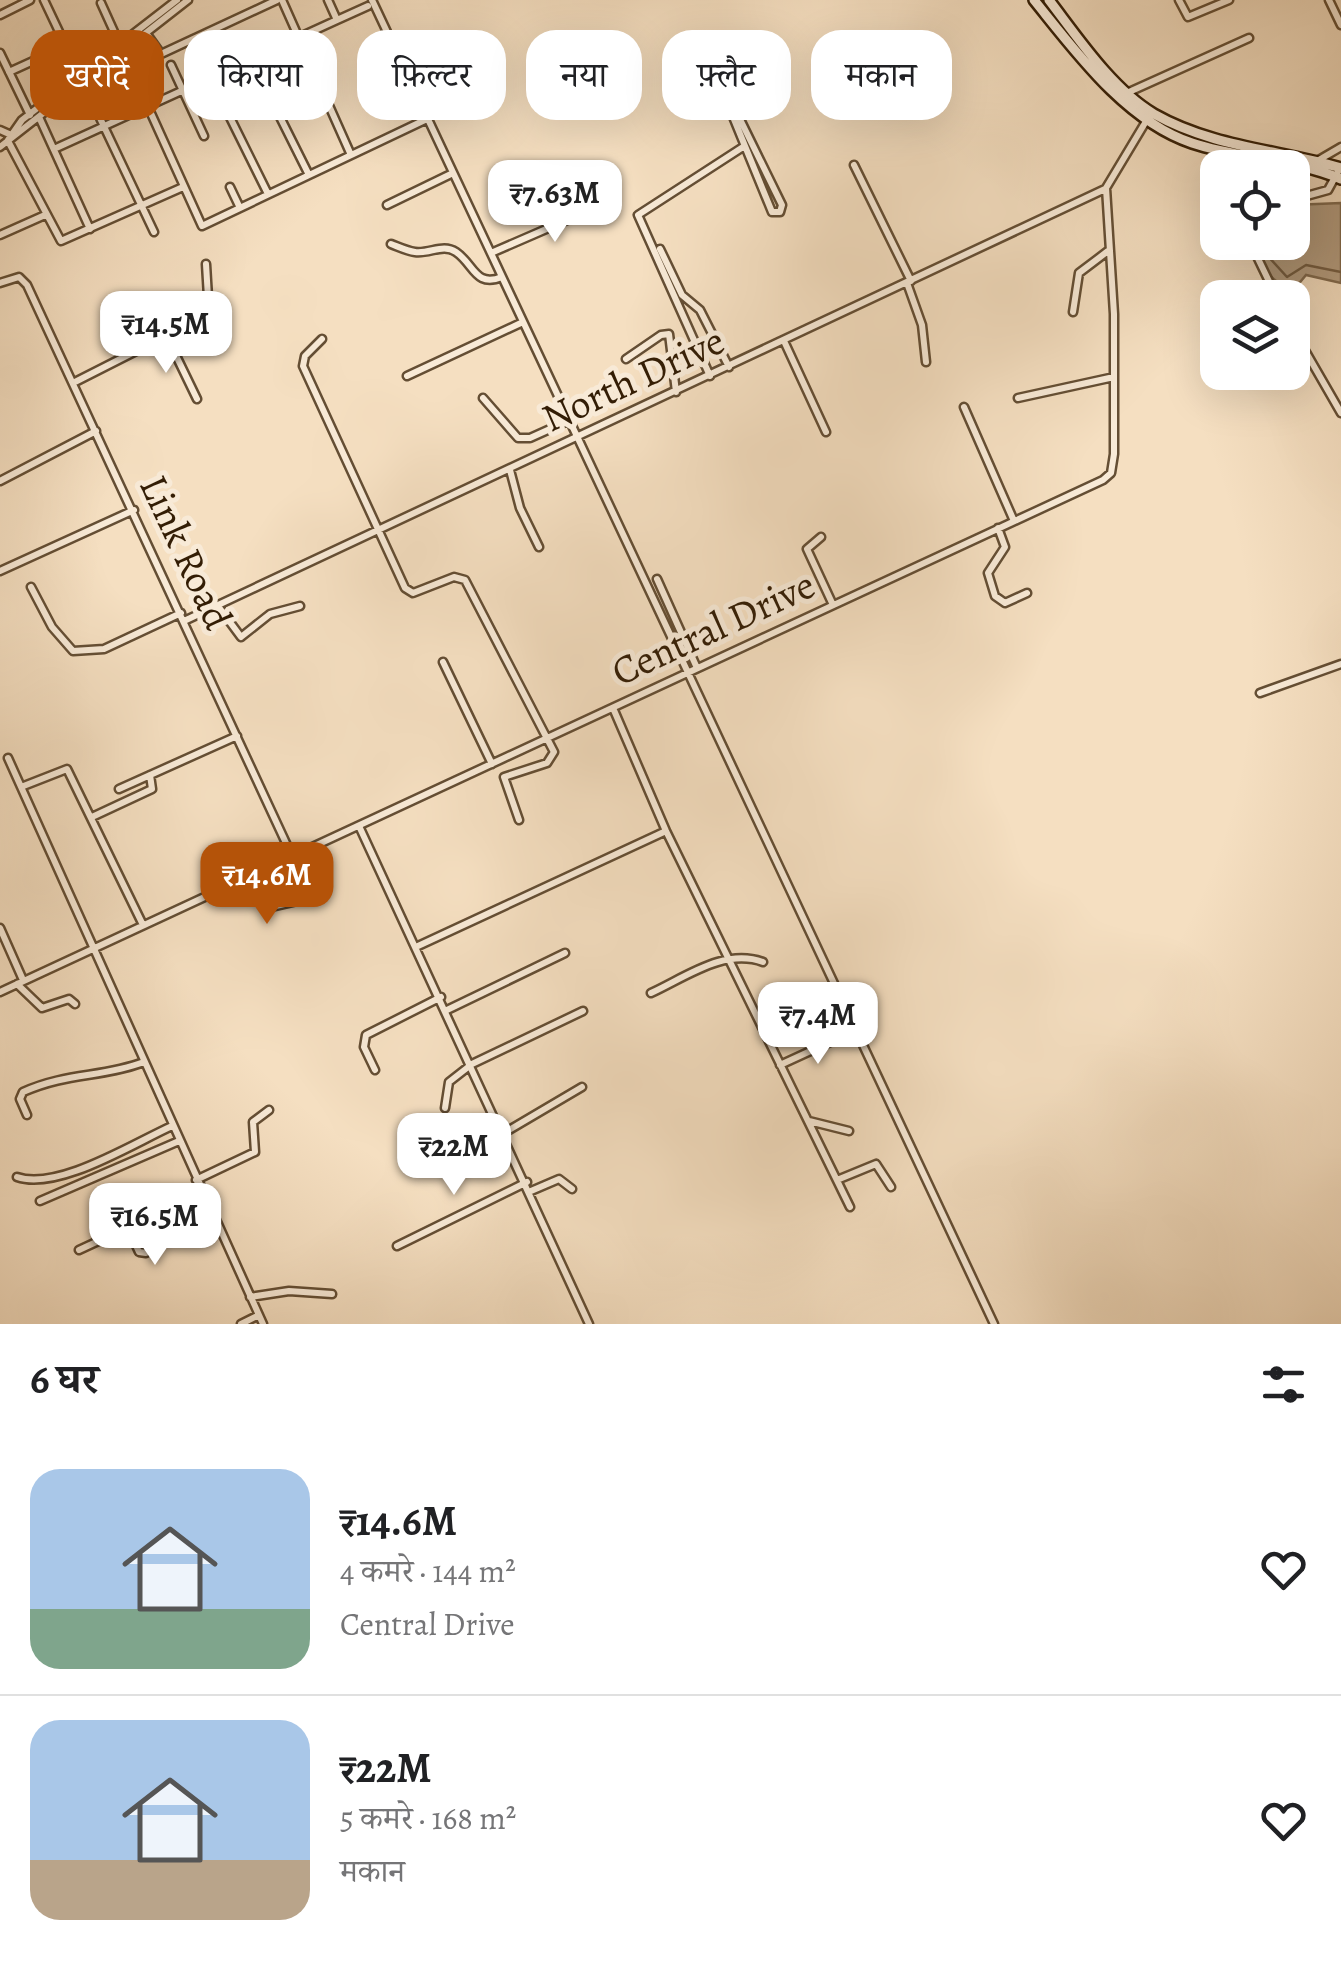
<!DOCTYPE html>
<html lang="hi">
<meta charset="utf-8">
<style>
:root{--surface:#fff;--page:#f6f6f6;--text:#202124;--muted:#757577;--line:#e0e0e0;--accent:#b45309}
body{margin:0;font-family:Alegreya,"Noto Serif Devanagari",serif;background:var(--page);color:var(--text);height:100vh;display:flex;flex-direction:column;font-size:38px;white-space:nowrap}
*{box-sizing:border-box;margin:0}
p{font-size:32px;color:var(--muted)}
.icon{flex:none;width:55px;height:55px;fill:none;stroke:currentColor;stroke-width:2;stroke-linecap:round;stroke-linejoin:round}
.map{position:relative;height:1324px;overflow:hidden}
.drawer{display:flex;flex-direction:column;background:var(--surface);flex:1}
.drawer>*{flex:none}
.guide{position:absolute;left:30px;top:30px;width:1282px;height:90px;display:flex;gap:20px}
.buttons{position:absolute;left:1200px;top:150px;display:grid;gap:20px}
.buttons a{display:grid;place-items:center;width:110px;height:110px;border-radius:20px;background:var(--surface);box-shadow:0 10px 40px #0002;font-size:50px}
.price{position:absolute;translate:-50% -85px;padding:0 22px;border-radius:20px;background:#fff;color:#222;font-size:32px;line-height:65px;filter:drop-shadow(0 2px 5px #0008)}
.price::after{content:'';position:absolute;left:50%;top:60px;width:30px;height:22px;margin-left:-15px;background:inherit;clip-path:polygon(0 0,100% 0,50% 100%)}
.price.current{background:var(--accent);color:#fff}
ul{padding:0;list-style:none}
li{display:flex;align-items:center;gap:30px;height:250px;padding:0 30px}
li+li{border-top:2px solid var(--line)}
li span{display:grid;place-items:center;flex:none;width:280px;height:200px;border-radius:30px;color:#555}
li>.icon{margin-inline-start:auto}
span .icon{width:120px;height:120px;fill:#fffc;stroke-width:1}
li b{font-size:42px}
h2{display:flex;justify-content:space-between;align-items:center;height:120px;padding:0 30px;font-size:42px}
.chip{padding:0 35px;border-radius:30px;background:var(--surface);box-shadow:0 10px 40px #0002;font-size:35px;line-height:90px}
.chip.current{background:var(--accent);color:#fff}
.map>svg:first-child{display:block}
.water{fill:#b39d81;stroke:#806a4f;stroke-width:2.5}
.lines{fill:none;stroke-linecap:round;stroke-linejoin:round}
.shore{stroke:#735d43;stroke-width:2.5}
.street-casing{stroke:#644e34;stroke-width:11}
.secondary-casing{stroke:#331d05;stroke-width:14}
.street{stroke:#f8ead7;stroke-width:6}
.secondary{stroke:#f8ead7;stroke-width:9}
.labels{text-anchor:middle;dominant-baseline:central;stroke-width:10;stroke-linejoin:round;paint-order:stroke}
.street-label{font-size:40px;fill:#331d05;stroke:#f8ead7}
</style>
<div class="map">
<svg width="1341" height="1324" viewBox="0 0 1341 1324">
<rect width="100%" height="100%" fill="#f5dfc1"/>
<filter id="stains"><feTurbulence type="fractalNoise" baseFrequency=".002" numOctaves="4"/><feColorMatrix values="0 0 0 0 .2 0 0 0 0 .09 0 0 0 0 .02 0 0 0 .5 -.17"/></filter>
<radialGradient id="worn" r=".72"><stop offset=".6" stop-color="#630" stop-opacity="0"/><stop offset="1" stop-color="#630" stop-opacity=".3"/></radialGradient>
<path class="water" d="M1341 203V283L1306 275 1292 292C1273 281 1255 265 1256 243L1292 242 1293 205Z"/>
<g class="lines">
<path class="shore" d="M1265 242 1266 254 1287 277 1306 265 1341 272"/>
<g class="street-casing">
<path id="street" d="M44 0 154 232
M282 0 351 155
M328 0 337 20 368 6
M372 0 994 1324
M1179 0 1188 17 1229 0
M1329 0 1341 25
M101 3 202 226 427 119
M0 15 30 0
M146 33 161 54 277 0
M0 53 30 115
M251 59 309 175
M171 65 204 136
M9 72 66 46
M210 77 268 194
M1129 92 1249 38
M729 107H734L782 205 780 212H772Z
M39 117 90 229
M0 130 9 134
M8 140 22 120 177 0
M8 141 61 241 183 187
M0 147 188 0
M54 149 337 20
M1317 161 1341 147
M854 165 911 281
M230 187 240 208
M1292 200 1328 190 1340 168
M387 205 453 173
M0 235 45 215
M1250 242 1277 298
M391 244C399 247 407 251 415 252 430 254 443 243 456 252 474 264 475 288 502 277
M660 249 682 295 700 310 729 367
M491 253 604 204
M0 283 19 277 27 285 292 856
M907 283 922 325 926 362
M1073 312 1079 273 1108 251
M1292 328 1341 413
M167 337 197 399
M322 339 305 356 303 366 405 588 413 593 454 577 465 580 554 752 547 763 504 777 519 820
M784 341 826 432
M626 359 661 335 669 334 676 392
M407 376 523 322
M710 376 638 215 743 147
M73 383 209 314 206 264
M483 398 518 438H530L570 420
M1018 398 1114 377
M964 407 1014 521
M510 470 520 508 539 547
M0 481 96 431
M998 528 1005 547 988 573 995 596 1005 603 1027 593
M821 537 807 549 833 605
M0 571 134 510
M657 579 697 668
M31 587 52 627 73 651 104 649 181 613
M218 606 241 637 270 614 300 606
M184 621 1105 189
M443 662 492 764
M1260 693 1341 664
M613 708 666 831 850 1207
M8 758 263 1324
M21 787 67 769 143 925
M119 789 237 736
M92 817 152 789 150 775
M359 826 589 1324
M246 877 267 908 324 895
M0 928 23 980
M418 946 666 831
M17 984 42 1008 69 999 75 1004
M0 992 1103 480 1111 473 1114 454V314L1106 188 1148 118
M651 993C686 977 724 948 763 962
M447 1010 565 953
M780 1065 841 1037
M375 1070 364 1047 366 1035 441 997
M445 1108 449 1082 472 1064 583 1011
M27 1115 20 1099 23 1092C68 1072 101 1078 144 1062
M809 1121 849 1131
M504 1133 582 1087
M17 1177C58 1191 132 1144 172 1126
M196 1180 255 1152 253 1122 269 1110
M837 1180 876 1164 891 1187
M531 1191 559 1179 572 1189
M40 1201 179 1141
M128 1228 139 1252 146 1253 153 1245 142 1221
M397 1246 527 1182
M79 1250 202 1193
M250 1297 289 1291 332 1294
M241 1324 259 1315"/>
</g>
<g class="secondary-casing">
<path id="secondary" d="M1034 0C1076 52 1126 121 1192 143 1240 159 1294 159 1341 179
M1049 0C1078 38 1112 89 1154 114 1212 147 1279 150 1341 168"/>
</g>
<use href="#street" class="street"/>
<use href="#secondary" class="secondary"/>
</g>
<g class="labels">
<g class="street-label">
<text transform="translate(633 379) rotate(-25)">North Drive</text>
<text transform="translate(186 552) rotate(65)">Link Road</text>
<text transform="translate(713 628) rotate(-25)">Central Drive</text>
</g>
</g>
<rect width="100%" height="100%" filter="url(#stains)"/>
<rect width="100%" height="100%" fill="url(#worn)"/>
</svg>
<div class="buttons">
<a><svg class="icon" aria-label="locate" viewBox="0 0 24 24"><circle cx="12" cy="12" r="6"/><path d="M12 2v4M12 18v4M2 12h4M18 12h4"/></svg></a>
<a><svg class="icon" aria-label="layers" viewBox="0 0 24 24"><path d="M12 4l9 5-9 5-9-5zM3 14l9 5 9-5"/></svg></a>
</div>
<b class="price" style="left:555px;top:245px">₹7.63M</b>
<b class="price" style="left:166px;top:376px">₹14.5M</b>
<b class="price current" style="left:267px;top:927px">₹14.6M</b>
<b class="price" style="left:818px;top:1067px">₹7.4M</b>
<b class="price" style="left:454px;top:1198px">₹22M</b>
<b class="price" style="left:155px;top:1268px">₹16.5M</b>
<div class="guide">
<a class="chip current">खरीदें</a>
<a class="chip">किराया</a>
<a class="chip">फ़िल्टर</a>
<a class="chip">नया</a>
<a class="chip">फ़्लैट</a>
<a class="chip">मकान</a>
</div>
</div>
<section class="drawer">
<h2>6 घर<svg class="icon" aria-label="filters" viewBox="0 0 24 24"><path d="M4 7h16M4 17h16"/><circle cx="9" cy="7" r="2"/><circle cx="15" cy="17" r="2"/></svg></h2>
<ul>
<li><span style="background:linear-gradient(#a9c7e8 70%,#7fa58c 0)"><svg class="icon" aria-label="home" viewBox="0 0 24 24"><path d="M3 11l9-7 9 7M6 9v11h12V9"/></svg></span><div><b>₹14.6M</b><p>4 कमरे · 144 m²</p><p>Central Drive</p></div><svg class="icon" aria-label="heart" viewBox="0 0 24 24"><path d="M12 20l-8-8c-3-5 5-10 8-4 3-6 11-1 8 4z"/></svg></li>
<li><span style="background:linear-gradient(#a9c7e8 70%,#b9a48a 0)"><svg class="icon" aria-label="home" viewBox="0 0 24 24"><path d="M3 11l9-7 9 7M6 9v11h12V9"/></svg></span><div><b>₹22M</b><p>5 कमरे · 168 m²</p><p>मकान</p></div><svg class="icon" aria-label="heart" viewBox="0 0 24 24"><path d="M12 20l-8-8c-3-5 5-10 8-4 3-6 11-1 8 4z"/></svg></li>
</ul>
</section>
